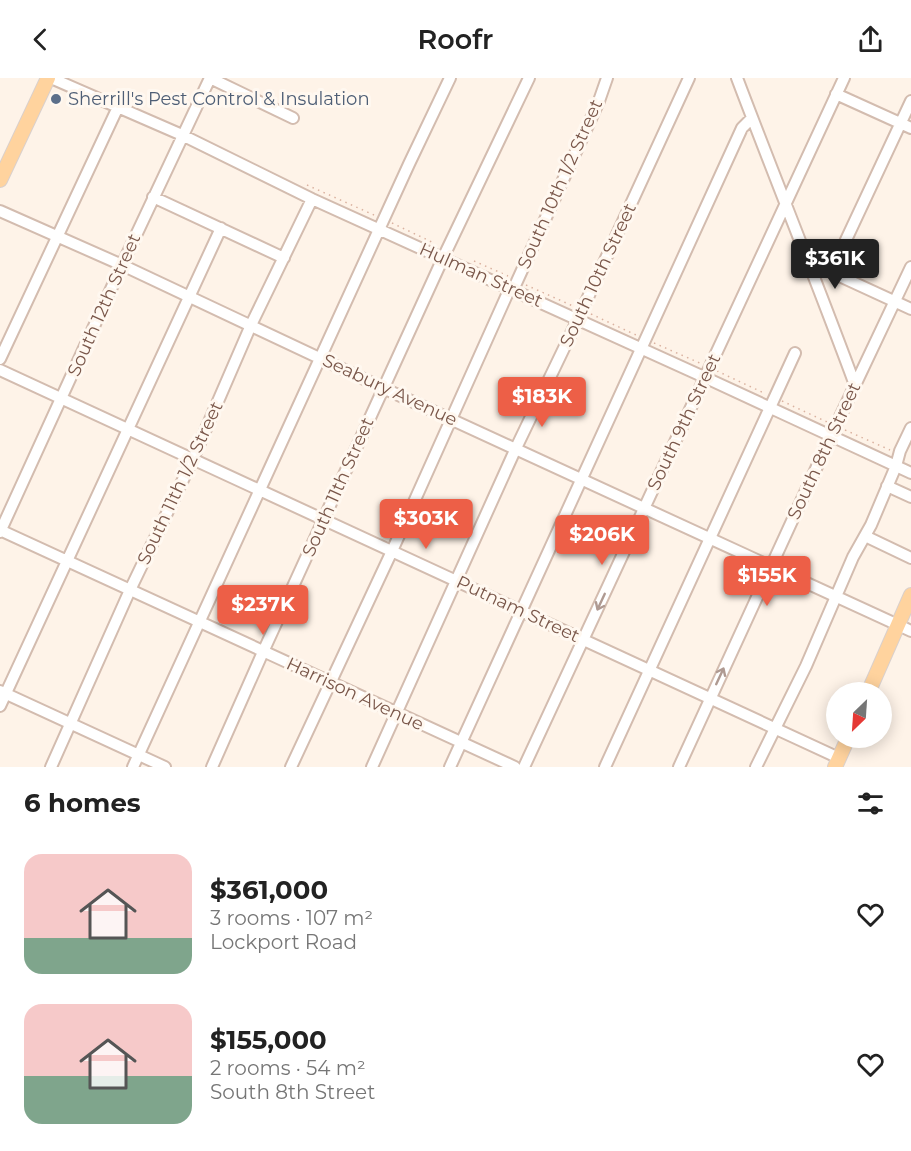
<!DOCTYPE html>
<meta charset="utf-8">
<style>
:root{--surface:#fff;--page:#f6f6f6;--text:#222;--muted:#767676;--accent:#ed5f47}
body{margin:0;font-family:Montserrat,sans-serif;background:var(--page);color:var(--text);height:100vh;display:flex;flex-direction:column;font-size:22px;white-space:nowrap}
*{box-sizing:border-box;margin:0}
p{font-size:20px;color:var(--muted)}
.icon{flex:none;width:33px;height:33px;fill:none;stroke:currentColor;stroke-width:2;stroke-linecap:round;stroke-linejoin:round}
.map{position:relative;height:689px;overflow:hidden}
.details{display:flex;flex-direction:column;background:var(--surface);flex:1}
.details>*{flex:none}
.needle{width:39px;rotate:205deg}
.controls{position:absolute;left:826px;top:604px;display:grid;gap:12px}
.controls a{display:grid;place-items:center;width:66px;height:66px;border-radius:50%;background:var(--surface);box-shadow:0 3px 15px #0003;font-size:30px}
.price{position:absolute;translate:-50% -51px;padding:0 14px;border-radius:6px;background:var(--accent);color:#fff;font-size:20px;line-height:39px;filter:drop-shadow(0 2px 3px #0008)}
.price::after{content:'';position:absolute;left:50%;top:36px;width:18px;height:14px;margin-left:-9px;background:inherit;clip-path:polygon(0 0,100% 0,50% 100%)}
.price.current{background:#222;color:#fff}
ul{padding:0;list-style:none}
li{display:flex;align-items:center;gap:18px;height:150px;padding:0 24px}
li span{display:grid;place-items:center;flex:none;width:168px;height:120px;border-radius:18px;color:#555}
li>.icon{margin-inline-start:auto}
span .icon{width:72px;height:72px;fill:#fffc;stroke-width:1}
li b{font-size:26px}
h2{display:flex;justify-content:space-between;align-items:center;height:72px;padding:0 24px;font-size:26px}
header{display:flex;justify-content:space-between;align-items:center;height:78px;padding:0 24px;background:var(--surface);font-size:27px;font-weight:600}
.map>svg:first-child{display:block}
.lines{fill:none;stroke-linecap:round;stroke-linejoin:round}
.minor-casing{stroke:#d3bcaf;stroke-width:14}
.major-casing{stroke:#dad0cc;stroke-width:16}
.path{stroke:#dab2a0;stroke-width:1.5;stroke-dasharray:1.5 4.5;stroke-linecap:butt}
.minor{stroke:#fff;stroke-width:10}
.major{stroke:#ffd39e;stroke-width:14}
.oneway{stroke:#af9a92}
.service-dot{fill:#5c6f8a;stroke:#fff8f0;stroke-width:2}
.labels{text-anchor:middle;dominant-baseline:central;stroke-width:6;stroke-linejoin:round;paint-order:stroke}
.service-label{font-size:18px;fill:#4e5e75;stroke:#fff8f0;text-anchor:start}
.street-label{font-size:18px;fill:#7a574a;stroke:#fff8f0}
</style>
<header><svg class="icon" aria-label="back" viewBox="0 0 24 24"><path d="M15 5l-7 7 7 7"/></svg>Roofr<svg class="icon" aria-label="share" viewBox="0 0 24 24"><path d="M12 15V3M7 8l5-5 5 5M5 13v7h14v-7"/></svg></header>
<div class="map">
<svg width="911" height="689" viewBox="0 0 911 689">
<rect width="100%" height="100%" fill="#fef3e8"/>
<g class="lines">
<g class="minor-casing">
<path id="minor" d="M51 0 182 57 312 121 704 299 911 395
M210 0 293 40
M737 0C776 103 817 204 855 307
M836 16 911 50
M153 119 284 180
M0 133 122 187 383 310 911 553
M809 184 911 231
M831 194 911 23
M513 212 599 23 607 0
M0 281 118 29
M0 292 839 680
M887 408 911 419
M0 452 515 689
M0 454 122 187 210 0
M865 458 911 480
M0 613 165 689
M0 628 221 150
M51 689 130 512 193 381 251 247 312 121
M133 689 409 86 450 0
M212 689 263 574 443 180 529 0
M291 689 392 473 510 210
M372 689 516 370 578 241 689 0
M450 689 742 50 752 40
M524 689 844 0
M605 689 795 275
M679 689 831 358 911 189
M756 689 806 588 853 479 871 447 896 388 900 373 911 350"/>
</g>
<g class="major-casing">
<path id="major" d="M0 102 48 0
M868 615 911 517
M835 689 848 660"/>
</g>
<path class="path" d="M307 107 374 137
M392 145 434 165
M474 183 508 198
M526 207 573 228
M591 236 636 257
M654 265 702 286
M717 293 764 315
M782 323 827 344
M845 352 890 372"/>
<use href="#minor" class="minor"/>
<use href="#major" class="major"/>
</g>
<defs><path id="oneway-shaft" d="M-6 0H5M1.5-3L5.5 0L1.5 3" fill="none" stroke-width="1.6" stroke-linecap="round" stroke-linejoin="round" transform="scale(1.5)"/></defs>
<g class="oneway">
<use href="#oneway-shaft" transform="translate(601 524) rotate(115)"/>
<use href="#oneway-shaft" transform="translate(720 598) rotate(-65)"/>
</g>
<circle class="service-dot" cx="56" cy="21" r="6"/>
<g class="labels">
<g class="service-label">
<text x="68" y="21">Sherrill's Pest Control &amp; Insulation</text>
</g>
<g class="street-label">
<text transform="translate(560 106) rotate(-66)">South 10th 1/2 Street</text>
<text transform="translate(481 197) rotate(24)">Hulman Street</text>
<text transform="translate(598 197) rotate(-65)">South 10th Street</text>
<text transform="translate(104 227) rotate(-66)">South 12th Street</text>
<text transform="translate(390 312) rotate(25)">Seabury Avenue</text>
<text transform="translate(684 344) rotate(-65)">South 9th Street</text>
<text transform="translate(824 373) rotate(-65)">South 8th Street</text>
<text transform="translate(180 405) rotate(-65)">South 11th 1/2 Street</text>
<text transform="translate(338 409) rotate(-66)">South 11th Street</text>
<text transform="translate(518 531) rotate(25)">Putnam Street</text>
<text transform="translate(355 616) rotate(25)">Harrison Avenue</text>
</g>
</g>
</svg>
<div class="controls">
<a><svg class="needle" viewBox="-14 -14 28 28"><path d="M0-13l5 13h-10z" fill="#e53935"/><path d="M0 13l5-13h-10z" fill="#767676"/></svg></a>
</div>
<b class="price current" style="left:835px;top:212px">$361K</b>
<b class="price" style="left:542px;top:350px">$183K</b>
<b class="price" style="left:426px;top:472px">$303K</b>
<b class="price" style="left:602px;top:488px">$206K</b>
<b class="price" style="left:767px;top:529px">$155K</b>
<b class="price" style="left:263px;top:558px">$237K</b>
</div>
<section class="details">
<h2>6 homes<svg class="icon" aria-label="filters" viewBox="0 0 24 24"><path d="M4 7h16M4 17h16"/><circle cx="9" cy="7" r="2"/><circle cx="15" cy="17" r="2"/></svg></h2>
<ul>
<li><span style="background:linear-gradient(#f6c9c9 70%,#7fa58c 0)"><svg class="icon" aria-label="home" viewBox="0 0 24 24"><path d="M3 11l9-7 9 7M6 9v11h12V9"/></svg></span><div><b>$361,000</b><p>3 rooms · 107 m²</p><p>Lockport Road</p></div><svg class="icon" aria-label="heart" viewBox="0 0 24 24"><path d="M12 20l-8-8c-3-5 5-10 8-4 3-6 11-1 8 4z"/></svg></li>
<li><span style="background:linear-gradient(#f6c9c9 60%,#7fa58c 0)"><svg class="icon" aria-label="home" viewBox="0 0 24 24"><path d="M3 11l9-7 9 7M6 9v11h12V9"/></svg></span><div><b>$155,000</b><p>2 rooms · 54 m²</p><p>South 8th Street</p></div><svg class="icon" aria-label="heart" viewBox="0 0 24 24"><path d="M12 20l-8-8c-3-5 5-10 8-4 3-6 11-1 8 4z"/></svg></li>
</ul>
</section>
